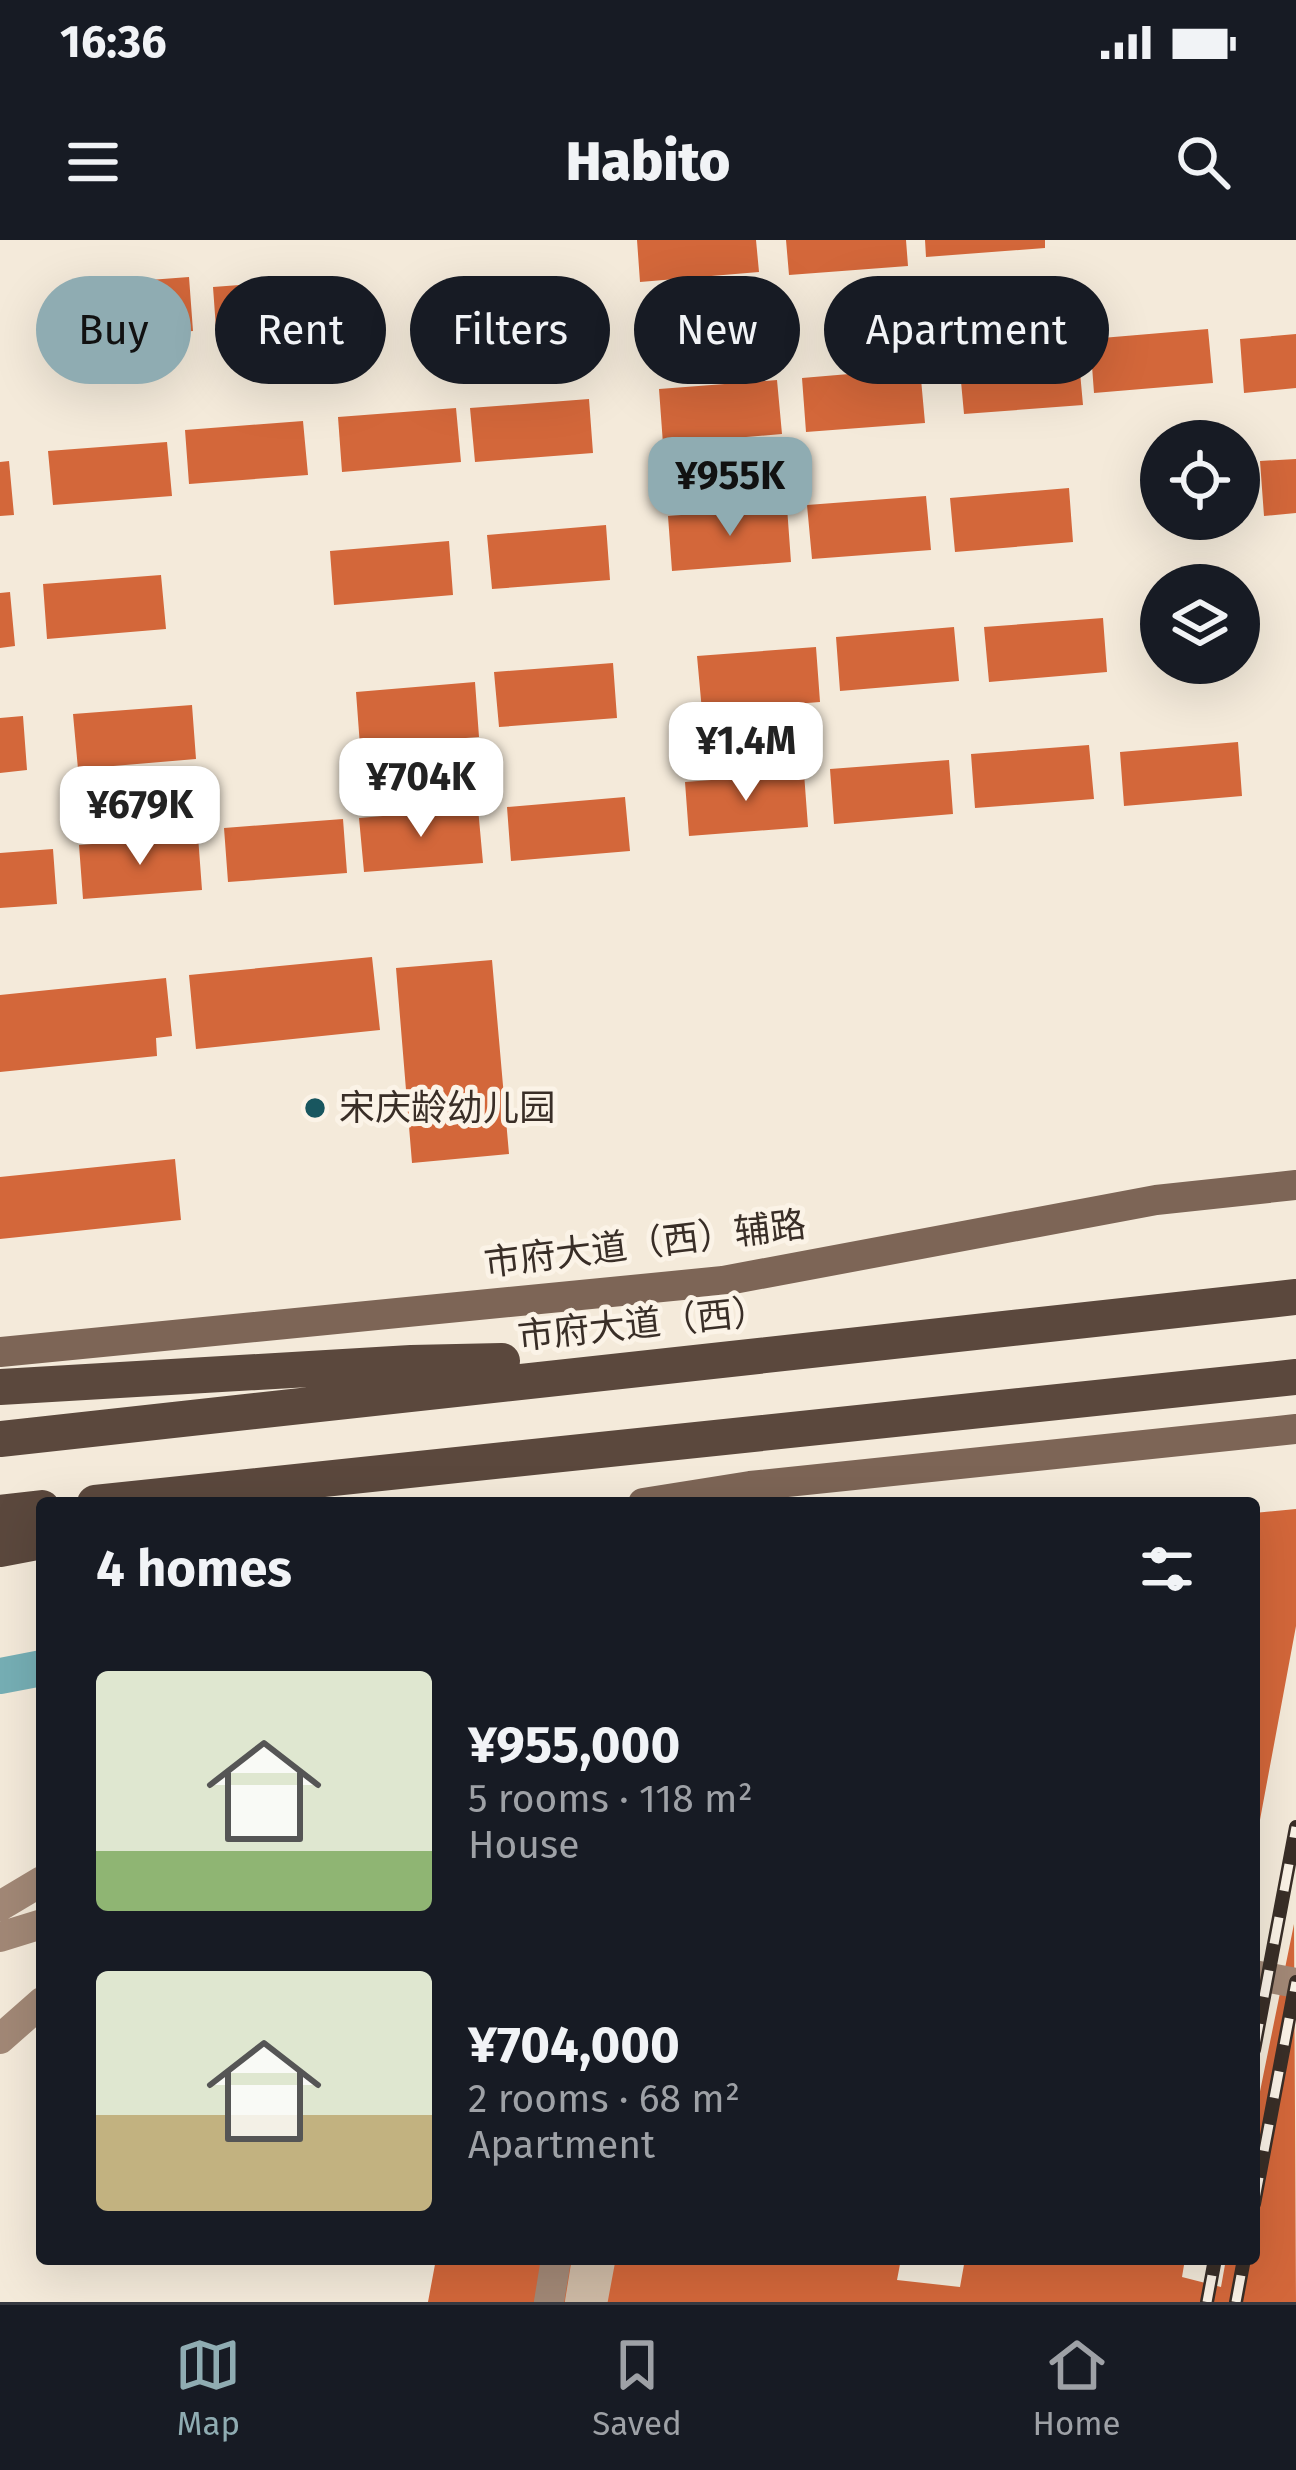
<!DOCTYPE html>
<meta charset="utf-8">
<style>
:root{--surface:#171b24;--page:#242831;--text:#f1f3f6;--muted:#9ea1a6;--line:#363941;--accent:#8facb2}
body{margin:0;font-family:"Fira Sans","Noto Sans SC",sans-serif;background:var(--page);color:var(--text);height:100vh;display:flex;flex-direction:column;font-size:45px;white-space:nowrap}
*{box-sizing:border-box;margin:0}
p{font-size:39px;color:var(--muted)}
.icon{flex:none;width:66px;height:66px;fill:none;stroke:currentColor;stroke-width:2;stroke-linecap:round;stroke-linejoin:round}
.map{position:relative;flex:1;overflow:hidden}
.drawer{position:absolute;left:36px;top:1257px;width:1224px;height:768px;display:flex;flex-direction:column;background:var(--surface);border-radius:12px;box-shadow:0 12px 48px #0002}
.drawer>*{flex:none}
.top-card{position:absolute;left:36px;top:36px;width:1224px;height:108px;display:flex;gap:24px}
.buttons{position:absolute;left:1140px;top:180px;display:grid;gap:24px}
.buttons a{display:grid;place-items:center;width:120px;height:120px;border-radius:50%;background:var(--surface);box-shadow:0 12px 48px #0002;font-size:60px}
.price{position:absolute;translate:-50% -102px;padding:0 27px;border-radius:24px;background:#fff;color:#222;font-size:39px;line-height:78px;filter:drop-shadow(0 3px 6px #0008)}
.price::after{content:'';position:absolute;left:50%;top:72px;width:36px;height:27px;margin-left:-18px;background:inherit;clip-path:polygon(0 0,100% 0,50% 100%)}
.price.active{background:var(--accent);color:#111}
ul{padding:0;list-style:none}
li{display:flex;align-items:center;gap:36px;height:300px;padding:0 60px}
li span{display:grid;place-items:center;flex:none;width:336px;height:240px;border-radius:12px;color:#555}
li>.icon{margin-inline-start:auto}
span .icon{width:144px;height:144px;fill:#fffc;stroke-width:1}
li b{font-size:51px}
h2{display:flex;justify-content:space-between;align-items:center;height:144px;padding:0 60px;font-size:51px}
.pill{padding:0 42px;border-radius:54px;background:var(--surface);box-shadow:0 12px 48px #0002;font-size:42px;line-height:108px}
.pill.active{background:var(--accent);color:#111}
.status{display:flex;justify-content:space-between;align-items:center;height:84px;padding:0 60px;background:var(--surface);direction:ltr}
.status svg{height:33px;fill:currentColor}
header{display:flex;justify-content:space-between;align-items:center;height:156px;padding:0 60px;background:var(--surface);font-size:54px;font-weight:800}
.tabs{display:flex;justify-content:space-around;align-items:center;height:168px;border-top:3px solid var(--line);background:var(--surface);font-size:33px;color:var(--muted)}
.tabs a{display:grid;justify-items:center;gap:6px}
.tabs .active{color:var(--accent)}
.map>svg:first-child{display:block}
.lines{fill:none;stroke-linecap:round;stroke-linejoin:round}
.canal{stroke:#76afb5;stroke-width:36}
.building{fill:#d3673a}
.lane{stroke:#cebaa5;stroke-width:21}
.street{stroke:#cebaa5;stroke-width:30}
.secondary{stroke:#a28876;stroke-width:30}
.primary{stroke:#7d6556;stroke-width:30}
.highway{stroke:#5b483d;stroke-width:36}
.rail-casing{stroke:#392e27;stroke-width:14}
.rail{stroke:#fbf3e7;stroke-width:9;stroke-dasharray:27;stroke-linecap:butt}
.poi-dot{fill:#18565f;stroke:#fbf3e7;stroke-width:4.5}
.labels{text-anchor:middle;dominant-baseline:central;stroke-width:10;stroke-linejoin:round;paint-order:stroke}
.poi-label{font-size:36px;fill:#392e27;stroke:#fbf3e7;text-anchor:start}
.street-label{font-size:36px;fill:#392e27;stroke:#fbf3e7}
</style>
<div class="status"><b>16:36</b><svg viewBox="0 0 49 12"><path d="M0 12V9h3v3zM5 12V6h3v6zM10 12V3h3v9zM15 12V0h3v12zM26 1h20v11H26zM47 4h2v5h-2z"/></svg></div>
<header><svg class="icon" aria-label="menu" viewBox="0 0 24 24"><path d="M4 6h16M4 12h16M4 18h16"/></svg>Habito<svg class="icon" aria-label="search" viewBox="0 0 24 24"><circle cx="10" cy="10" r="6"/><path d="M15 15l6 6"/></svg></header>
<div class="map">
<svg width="1296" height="2062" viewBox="0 0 1296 2062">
<rect width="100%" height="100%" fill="#f4eada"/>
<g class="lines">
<path class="canal" d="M0 1436 42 1428"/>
</g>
<path class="building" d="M637 0H756L759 32 640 42Z
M786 0H906L908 26 789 35Z
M925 0H1045V8L926 17Z
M189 37 193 91 74 101 70 46Z
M331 38 336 92 217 102 213 47Z
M1208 89 1213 143 1094 153 1090 99Z
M1296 94V148L1244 153 1240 99Z
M1078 110 1083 165 964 174 959 120Z
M920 128 925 183 806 192 802 138Z
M777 140 782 194 663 204 659 149Z
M589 159 593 213 475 222 470 168Z
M456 168 461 222 342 232 338 177Z
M303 181 308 235 189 244 185 190Z
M167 202 172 256 53 265 48 211Z
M1296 219V273L1264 276 1260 221Z
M9 221 14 275 0 276V222Z
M1069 248 1073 302 955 312 950 258Z
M926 256 931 310 812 319 807 265Z
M787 267 791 322 672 331 668 276Z
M606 285 610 340 492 349 487 295Z
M449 301 453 355 334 365 330 311Z
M161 335 166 389 47 399 43 344Z
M10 352 15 406 0 408V353Z
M1103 378 1107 432 989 442 984 387Z
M954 387 959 441 840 451 836 397Z
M816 407 820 462 702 471 697 416Z
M613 423 617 478 499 487 494 432Z
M475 442 479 497 360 506 356 452Z
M192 465 196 519 78 529 73 474Z
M23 476 27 530 0 533V478Z
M1238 502 1242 556 1124 566 1120 512Z
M1089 505 1094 559 975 568 971 514Z
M949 520 953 574 834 584 830 529Z
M804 533 808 587 689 596 685 542Z
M625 557 630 611 511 621 507 567Z
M478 568 483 623 364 632 359 578Z
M343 579 347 633 228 642 224 588Z
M198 596 202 650 83 659 79 605Z
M53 609 57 664 0 668V613Z
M372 717 380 790 196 809 189 735Z
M492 720 509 914 412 923 396 728Z
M166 738 172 796 156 798 157 816 0 832V755Z
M175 919 181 980 0 999V937Z
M1296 1269V1386L1254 1612V1273Z
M1294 1684 1296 2062H428L436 2019H901L897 2040 960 2047 965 2019H1185L1182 2037 1221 2047 1226 2019H1254V1881Z"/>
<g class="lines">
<path class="lane" d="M597 2062 605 2019"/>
<path class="street" d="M580 2062 587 2019"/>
<path class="secondary" d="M0 1666 42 1641
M0 1697 42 1684
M1254 1735 1296 1743
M0 1799 42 1762
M549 2062 556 2019"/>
<path class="primary" d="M0 1112 723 1041 1156 960 1296 945
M643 1263 750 1246 1296 1189"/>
<path class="highway" d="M0 1147 411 1123 502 1121
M0 1199 1296 1057
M95 1263 1296 1137
M0 1273 42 1268
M0 1309 42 1301"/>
<g class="rail-casing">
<path id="rail" d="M1254 1810 1296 1587
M1254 1964 1296 1742
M1207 2062 1215 2019
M1236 2062 1244 2019"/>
</g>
<use href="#rail" class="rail"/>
</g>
<circle class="poi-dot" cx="315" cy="868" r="12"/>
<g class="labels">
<g class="poi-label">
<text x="339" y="868">宋庆龄幼儿园</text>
</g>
<g class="street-label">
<text transform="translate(645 1004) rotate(-7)">市府大道（西）辅路</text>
<text transform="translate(643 1084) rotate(-6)">市府大道（西）</text>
</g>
</g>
</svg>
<div class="buttons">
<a><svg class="icon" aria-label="locate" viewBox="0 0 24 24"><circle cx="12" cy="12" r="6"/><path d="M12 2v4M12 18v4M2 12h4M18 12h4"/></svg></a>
<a><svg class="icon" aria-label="layers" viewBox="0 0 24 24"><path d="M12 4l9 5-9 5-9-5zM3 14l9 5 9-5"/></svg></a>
</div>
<b class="price active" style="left:730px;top:299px">¥955K</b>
<b class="price" style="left:746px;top:564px">¥1.4M</b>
<b class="price" style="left:421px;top:600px">¥704K</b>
<b class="price" style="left:140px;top:628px">¥679K</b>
<div class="top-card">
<a class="pill active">Buy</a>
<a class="pill">Rent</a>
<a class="pill">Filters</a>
<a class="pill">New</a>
<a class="pill">Apartment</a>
</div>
<section class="drawer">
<h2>4 homes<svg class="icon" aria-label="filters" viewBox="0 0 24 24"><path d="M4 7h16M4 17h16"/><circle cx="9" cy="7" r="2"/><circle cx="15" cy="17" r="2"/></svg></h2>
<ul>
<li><span style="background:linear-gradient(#dfe7d0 75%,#8fb573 0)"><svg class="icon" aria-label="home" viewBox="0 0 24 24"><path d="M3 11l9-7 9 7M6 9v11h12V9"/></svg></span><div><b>¥955,000</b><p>5 rooms · 118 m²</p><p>House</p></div></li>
<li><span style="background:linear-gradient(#dfe7d0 60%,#c2b280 0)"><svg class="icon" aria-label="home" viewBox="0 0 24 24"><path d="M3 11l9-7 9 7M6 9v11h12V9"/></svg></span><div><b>¥704,000</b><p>2 rooms · 68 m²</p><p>Apartment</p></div></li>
</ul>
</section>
</div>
<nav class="tabs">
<a class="active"><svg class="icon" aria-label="map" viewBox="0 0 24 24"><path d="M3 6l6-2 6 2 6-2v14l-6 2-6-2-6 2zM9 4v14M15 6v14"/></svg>Map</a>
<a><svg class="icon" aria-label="saved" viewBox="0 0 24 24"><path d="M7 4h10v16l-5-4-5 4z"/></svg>Saved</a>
<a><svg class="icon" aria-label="home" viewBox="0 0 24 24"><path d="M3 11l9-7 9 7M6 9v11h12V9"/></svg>Home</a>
</nav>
